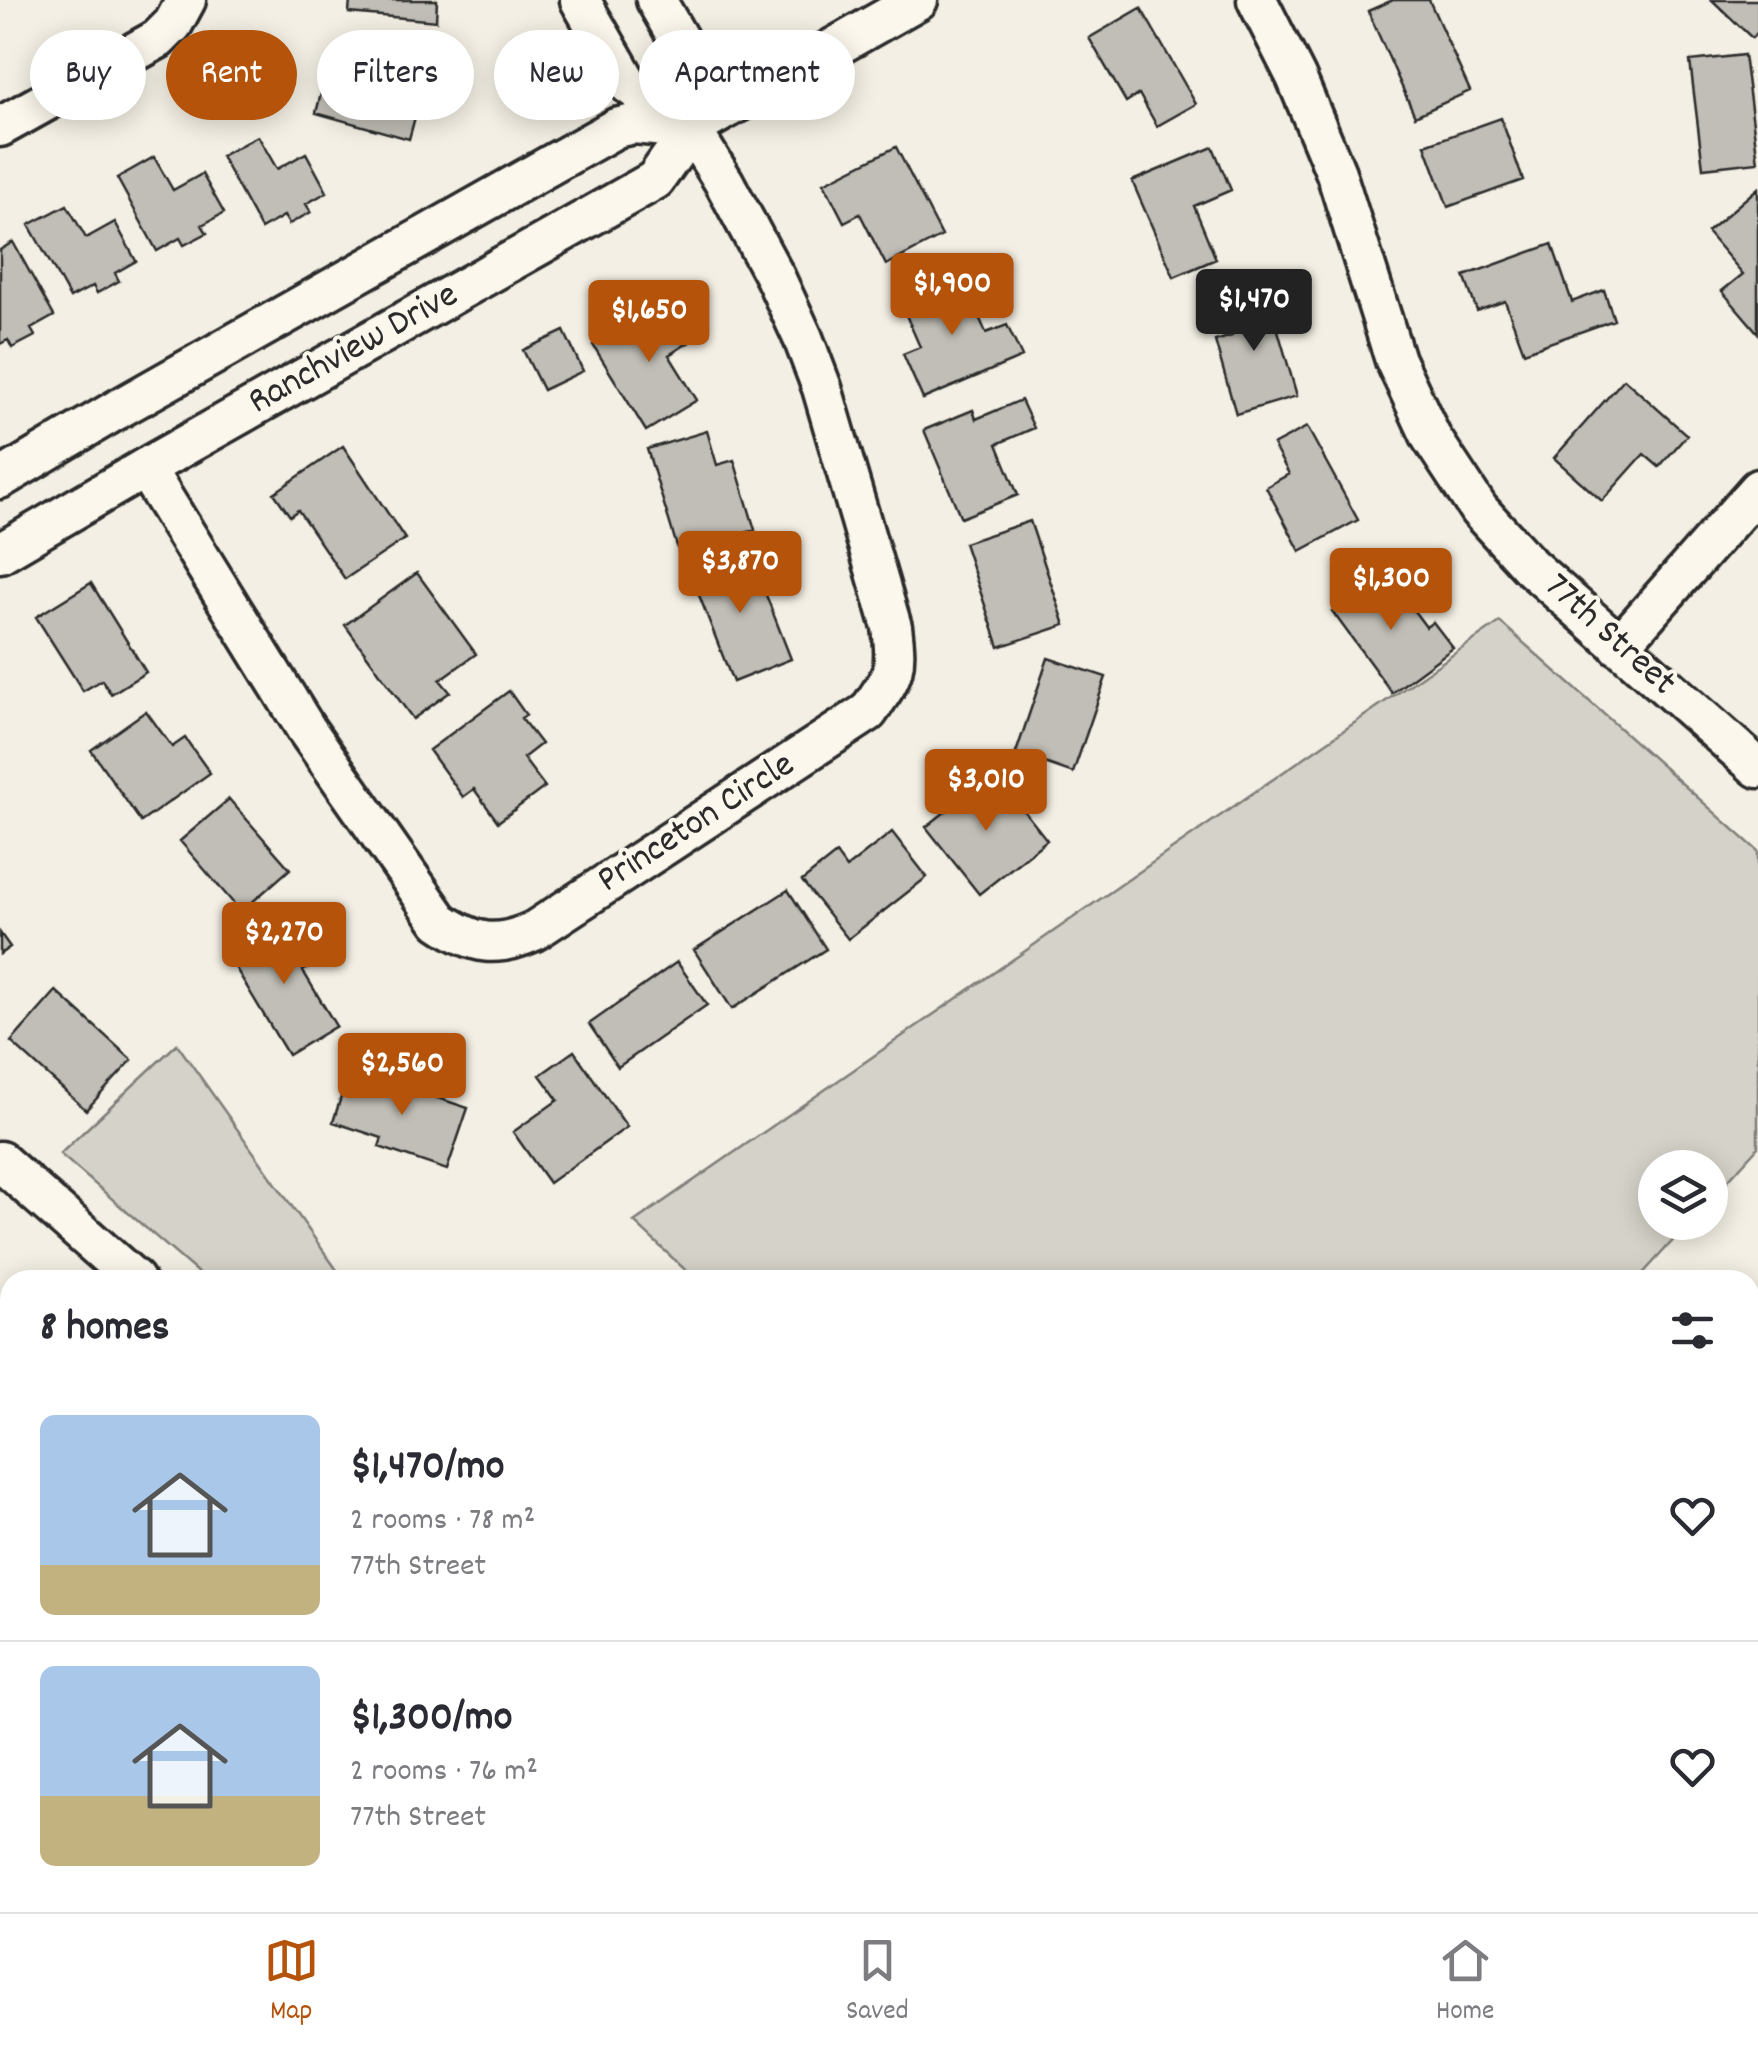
<!DOCTYPE html>
<meta charset="utf-8">
<style>
:root{--surface:#fff;--page:#f7f7f7;--text:#2b2b33;--muted:#7c7c81;--line:#e1e1e2;--accent:#b45309}
body{margin:0;font-family:Dekko,sans-serif;background:var(--page);color:var(--text);height:100vh;display:flex;flex-direction:column;font-size:38px;white-space:nowrap}
*{box-sizing:border-box;margin:0}
p{font-size:32px;color:var(--muted)}
.icon{flex:none;width:55px;height:55px;fill:none;stroke:currentColor;stroke-width:2;stroke-linecap:round;stroke-linejoin:round}
.map{position:relative;flex:1;overflow:hidden}
.side{position:absolute;left:0px;top:1270px;width:1760px;height:642px;display:flex;flex-direction:column;background:var(--surface);border-radius:30px 30px 0 0;box-shadow:0 5px 25px #0003}
.side>*{flex:none}
.banner{position:absolute;left:30px;top:30px;width:1000px;height:90px;display:flex;gap:20px}
.controls{position:absolute;left:1638px;top:1150px;display:grid;gap:20px}
.controls a{display:grid;place-items:center;width:90px;height:90px;border-radius:50%;background:var(--surface);box-shadow:0 5px 25px #0003;font-size:50px}
.price{position:absolute;translate:-50% -85px;padding:0 22px;border-radius:10px;background:var(--accent);color:#fff;font-size:32px;line-height:65px;filter:drop-shadow(0 2px 5px #0008)}
.price::after{content:'';position:absolute;left:50%;top:60px;width:30px;height:22px;margin-left:-15px;background:inherit;clip-path:polygon(0 0,100% 0,50% 100%)}
.price.on{background:#222;color:#fff}
ul{padding:0;list-style:none}
li{display:flex;align-items:center;gap:30px;height:250px;padding:0 40px}
li+li{border-top:2px solid var(--line)}
li span{display:grid;place-items:center;flex:none;width:280px;height:200px;border-radius:15px;color:#555}
li>.icon{margin-inline-start:auto}
span .icon{width:120px;height:120px;fill:#fffc;stroke-width:1}
li b{font-size:42px}
h2{display:flex;justify-content:space-between;align-items:center;height:120px;padding:0 40px;font-size:42px}
.chip{padding:0 35px;border-radius:45px;background:var(--surface);box-shadow:0 5px 25px #0003;font-size:35px;line-height:90px}
.chip.on{background:var(--accent);color:#fff}
.dock{display:flex;justify-content:space-around;align-items:center;height:140px;border-top:2px solid var(--line);background:var(--surface);font-size:28px;color:var(--muted)}
.dock a{display:grid;justify-items:center;gap:5px}
.dock .on{color:var(--accent)}
.map>svg:first-child{display:block}
.green{fill:#d5d2c9;stroke:#807e7a;stroke-width:2.5}
.building{fill:#c0beb6;stroke:#2b2b2b;stroke-width:2.5}
.lines{fill:none;stroke-linecap:round;stroke-linejoin:round}
.minor-casing{stroke:#2b2b2b;stroke-width:45}
.minor{stroke:#fbf7ec;stroke-width:38}
.labels{text-anchor:middle;dominant-baseline:central;stroke-width:8;stroke-linejoin:round;paint-order:stroke}
.street-label{font-size:38px;fill:#2b2b2b;stroke:#fbf7ec}
</style>
<div class="map">
<svg width="1758" height="1912" viewBox="0 0 1758 1912">
<rect width="100%" height="100%" fill="#f3efe4"/>
<filter id="ink" filterUnits="userSpaceOnUse"><feTurbulence type="fractalNoise" baseFrequency=".01" numOctaves="2"/><feDisplacementMap in="SourceGraphic" scale="20" xChannelSelector="R" yChannelSelector="G"/><feConvolveMatrix kernelMatrix="1 2 1 2 8 2 1 2 1" color-interpolation-filters="sRGB"/></filter>
<g filter="url(#ink)">
<path class="green" d="M1500 622 1758 851V1147L1710 1200V1168H1655V1222L1689 1223 1637 1280H696L634 1222Z
M177 1044 344 1280H206L60 1154Z"/>
<path class="building" d="M350 0H437L436 21 349 13Z
M1393 0H1429L1470 91 1415 116 1368 11Z
M1712 0H1758V32L1752 38Z
M1141 8 1196 104 1157 126 1139 94 1126 102 1089 38Z
M368 48 429 66 409 139 316 113 327 70 359 79Z
M1744 55 1758 162 1703 168 1690 61Z
M1501 118 1523 180 1448 207 1425 145Z
M258 136 277 169 306 153 327 192 306 204 311 212 289 224 284 216 261 229 221 156Z
M896 147 942 236 886 265 860 214 844 222 824 183Z
M1213 147 1231 190 1194 206 1216 259 1174 277 1132 181Z
M154 157 173 190 202 174 224 213 202 225 207 233 184 245 180 238 157 251 117 178Z
M1758 188V333L1722 291 1743 274 1707 232Z
M67 205 86 238 115 222 136 261 115 273 119 281 97 293 93 286 70 298 29 225Z
M13 242 54 316 31 329 35 336 12 348 8 340 0 344V250Z
M1552 244 1572 302 1604 290 1614 320 1524 352 1505 301 1477 311 1464 276Z
M960 273 986 333 1007 325 1022 357 923 399 903 354 920 347 899 299Z
M1266 289 1297 396 1236 414 1215 341 1232 336 1222 301Z
M666 300 691 341 669 355 697 400 646 431 593 345Z
M564 331 583 371 543 390 523 350Z
M1624 379 1687 435 1659 467 1644 454 1602 501 1554 458Z
M1021 400 1034 428 997 444 1018 495 961 518 924 430 973 410 976 419Z
M1307 427 1358 520 1300 551 1266 487 1289 474 1273 445Z
M707 431 717 465 734 460 755 530 679 553 647 449Z
M343 446 405 539 345 579 298 510 290 516 274 493Z
M1030 521 1065 625 999 647 964 543Z
M748 549 791 659 733 682 690 572Z
M1385 572 1426 627 1433 622 1453 648 1392 693 1332 611Z
M417 573 476 654 440 680 450 692 413 719 345 625Z
M91 583 146 672 111 694 102 680 83 691 36 617Z
M1048 658 1106 677 1073 773 1016 753Z
M509 691 526 715 521 718 541 744 523 758 545 787 498 822 474 789 463 797 429 750Z
M146 711 172 747 185 738 210 773 141 822 91 750Z
M994 773 1047 840 979 894 926 827Z
M229 799 290 869 241 912 180 841Z
M892 832 927 877 848 939 802 881 836 854 846 868Z
M788 890 826 949 732 1009 694 950Z
M291 920 316 963 303 971 336 1026 288 1055 229 957Z
M0 933 10 947 0 954Z
M677 962 707 1005 618 1067 589 1024Z
M56 991 132 1060 86 1110 11 1042Z
M574 1051 627 1127 549 1183 513 1132 558 1100 540 1075Z
M350 1069 468 1108 447 1170 379 1147 382 1138 333 1122Z
M10 1326V1431L0 1422V1337Z
M1750 1336 1758 1344V1430L1754 1435 1758 1439V1474L1750 1483Z
M0 1596 10 1605V1701L0 1712Z
M244 1902H350L360 1912H235Z
M519 1902H646L657 1912H511Z
M987 1902H1061L1058 1912H1016Z"/>
<g class="lines">
<g class="minor-casing">
<path id="minor" d="M656 0 687 54 691 129
M1257 0 1296 77 1336 173 1395 360 1431 437 1479 510 1530 566 1758 768
M0 127 158 39 173 24 186 0
M145 468 306 729 440 921C474 944 495 949 534 931L868 712C893 675 898 673 892 627L822 388 803 338 775 277 724 182 691 129 628 84 580 0
M0 479 118 409 616 128 633 124 688 129
M0 553 145 468 655 180 691 129 918 0
M1619 646 1758 489
M0 1161 135 1280
M1750 1672 1758 1656
M0 1837 10 1846
M1750 1892 1758 1909
M75 1902 85 1912
M791 1912 799 1902"/>
</g>
<use href="#minor" class="minor"/>
</g>
</g>
<g class="labels">
<g class="street-label">
<text transform="translate(354 350) rotate(-29)">Ranchview Drive</text>
<text transform="translate(1609 636) rotate(42)">77th Street</text>
<text transform="translate(697 824) rotate(-33)">Princeton Circle</text>
</g>
</g>
</svg>
<div class="controls">
<a><svg class="icon" aria-label="layers" viewBox="0 0 24 24"><path d="M12 4l9 5-9 5-9-5zM3 14l9 5 9-5"/></svg></a>
</div>
<b class="price" style="left:952px;top:338px">$1,900</b>
<b class="price on" style="left:1254px;top:354px">$1,470</b>
<b class="price" style="left:649px;top:365px">$1,650</b>
<b class="price" style="left:740px;top:616px">$3,870</b>
<b class="price" style="left:1391px;top:633px">$1,300</b>
<b class="price" style="left:986px;top:834px">$3,010</b>
<b class="price" style="left:284px;top:987px">$2,270</b>
<b class="price" style="left:402px;top:1118px">$2,560</b>
<div class="banner">
<a class="chip">Buy</a>
<a class="chip on">Rent</a>
<a class="chip">Filters</a>
<a class="chip">New</a>
<a class="chip">Apartment</a>
</div>
<section class="side">
<h2>8 homes<svg class="icon" aria-label="filters" viewBox="0 0 24 24"><path d="M4 7h16M4 17h16"/><circle cx="9" cy="7" r="2"/><circle cx="15" cy="17" r="2"/></svg></h2>
<ul>
<li><span style="background:linear-gradient(#a9c7e8 75%,#c2b280 0)"><svg class="icon" aria-label="home" viewBox="0 0 24 24"><path d="M3 11l9-7 9 7M6 9v11h12V9"/></svg></span><div><b>$1,470/mo</b><p>2 rooms · 78 m²</p><p>77th Street</p></div><svg class="icon" aria-label="heart" viewBox="0 0 24 24"><path d="M12 20l-8-8c-3-5 5-10 8-4 3-6 11-1 8 4z"/></svg></li>
<li><span style="background:linear-gradient(#a9c7e8 65%,#c2b280 0)"><svg class="icon" aria-label="home" viewBox="0 0 24 24"><path d="M3 11l9-7 9 7M6 9v11h12V9"/></svg></span><div><b>$1,300/mo</b><p>2 rooms · 76 m²</p><p>77th Street</p></div><svg class="icon" aria-label="heart" viewBox="0 0 24 24"><path d="M12 20l-8-8c-3-5 5-10 8-4 3-6 11-1 8 4z"/></svg></li>
</ul>
</section>
</div>
<nav class="dock">
<a class="on"><svg class="icon" aria-label="map" viewBox="0 0 24 24"><path d="M3 6l6-2 6 2 6-2v14l-6 2-6-2-6 2zM9 4v14M15 6v14"/></svg>Map</a>
<a><svg class="icon" aria-label="saved" viewBox="0 0 24 24"><path d="M7 4h10v16l-5-4-5 4z"/></svg>Saved</a>
<a><svg class="icon" aria-label="home" viewBox="0 0 24 24"><path d="M3 11l9-7 9 7M6 9v11h12V9"/></svg>Home</a>
</nav>
